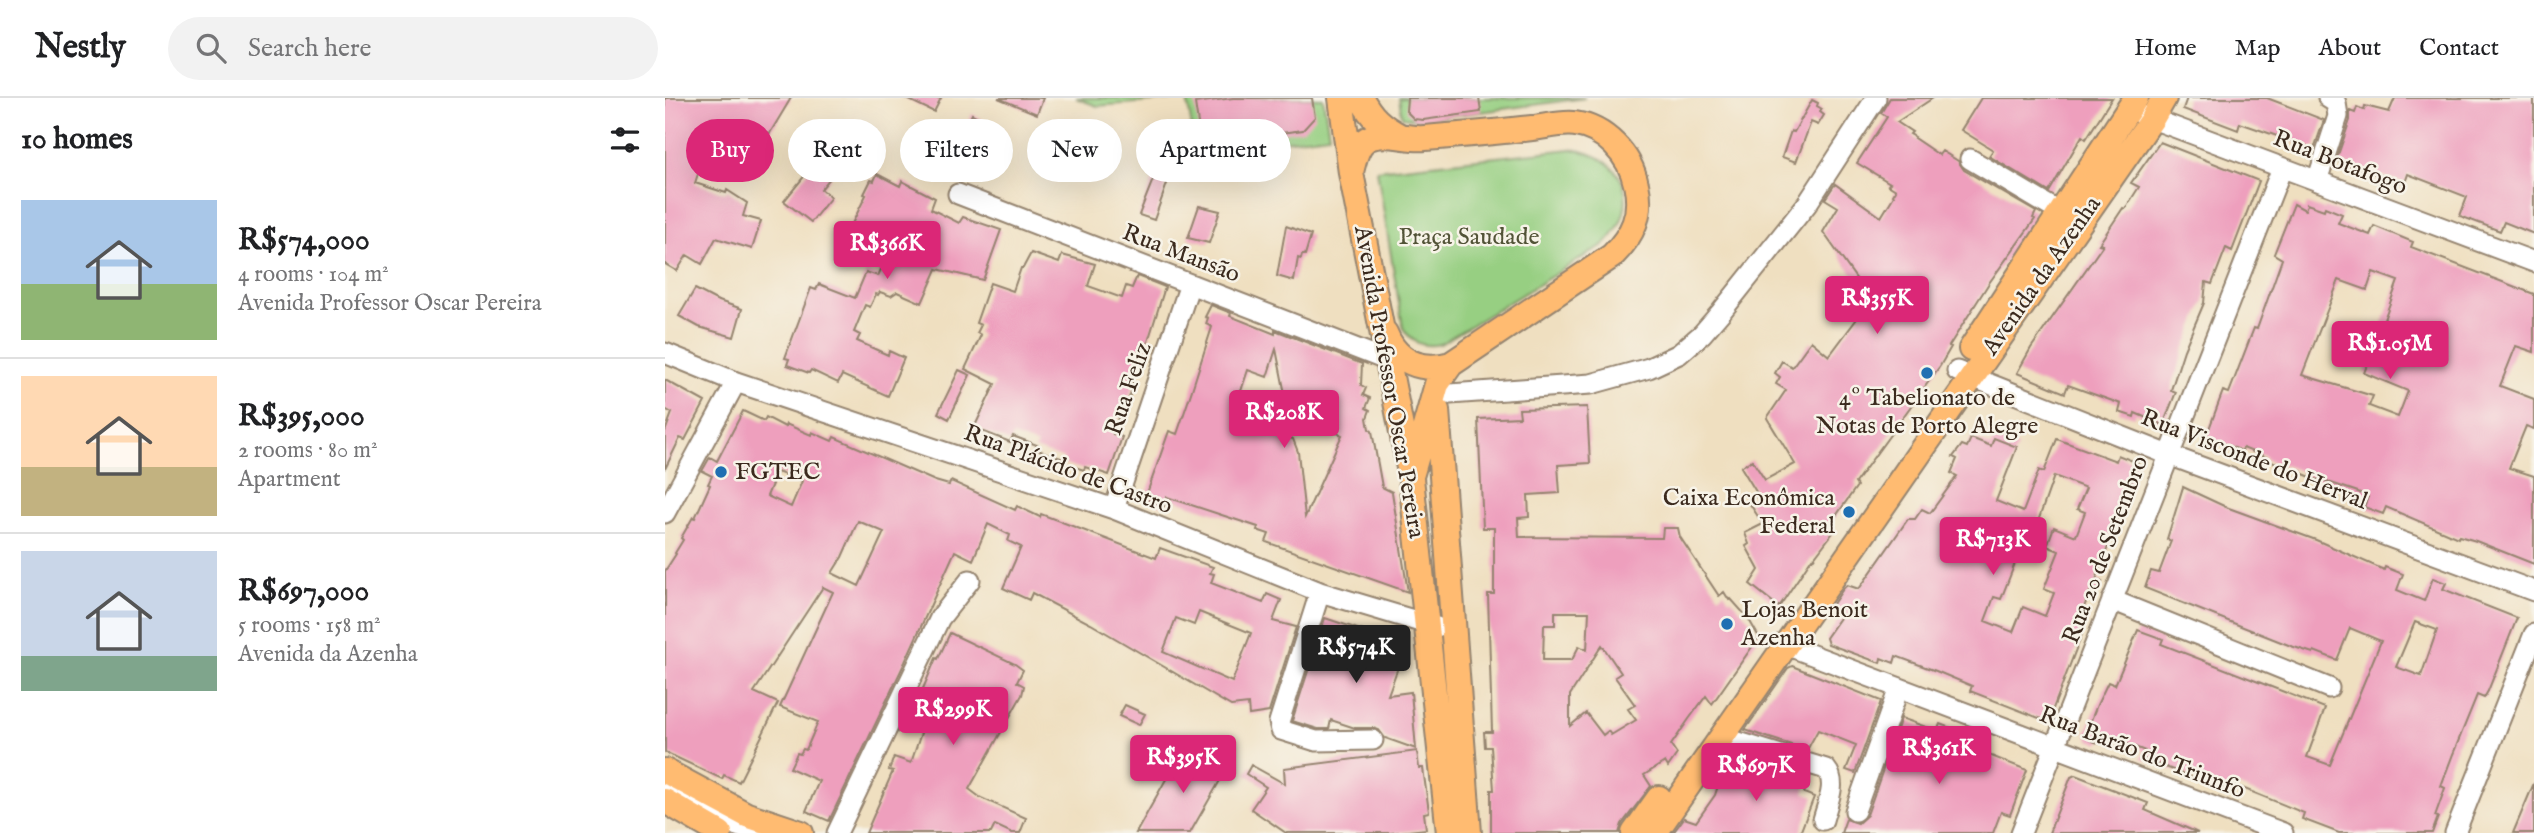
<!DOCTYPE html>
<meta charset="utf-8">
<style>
:root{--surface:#fff;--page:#f2f2f2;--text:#202124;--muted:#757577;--line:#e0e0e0;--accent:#db2777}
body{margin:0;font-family:"IM FELL English",serif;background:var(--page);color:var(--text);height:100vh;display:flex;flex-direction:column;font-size:26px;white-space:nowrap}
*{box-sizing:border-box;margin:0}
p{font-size:23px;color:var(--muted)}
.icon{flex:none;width:38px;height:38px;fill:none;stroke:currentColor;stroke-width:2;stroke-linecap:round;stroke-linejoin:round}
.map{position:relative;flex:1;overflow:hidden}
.details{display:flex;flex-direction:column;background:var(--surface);width:665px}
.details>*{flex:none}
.hud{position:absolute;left:21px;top:21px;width:665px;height:63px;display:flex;gap:14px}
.price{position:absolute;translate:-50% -60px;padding:0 16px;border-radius:7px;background:var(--accent);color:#fff;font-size:23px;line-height:46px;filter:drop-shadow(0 2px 4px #0008)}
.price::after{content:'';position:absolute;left:50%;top:42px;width:21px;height:16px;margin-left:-10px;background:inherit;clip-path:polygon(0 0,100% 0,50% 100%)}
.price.current{background:#222;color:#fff}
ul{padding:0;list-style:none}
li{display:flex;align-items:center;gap:21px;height:175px;padding:0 21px}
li+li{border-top:2px solid var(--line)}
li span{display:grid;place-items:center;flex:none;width:196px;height:140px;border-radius:0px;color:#555}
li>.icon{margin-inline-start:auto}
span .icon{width:84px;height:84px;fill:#fffc;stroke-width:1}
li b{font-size:30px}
h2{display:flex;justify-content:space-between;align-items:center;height:84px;padding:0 21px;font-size:30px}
.chip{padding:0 24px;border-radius:32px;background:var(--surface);box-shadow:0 7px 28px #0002;font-size:24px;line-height:63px}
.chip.current{background:var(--accent);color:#fff}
header{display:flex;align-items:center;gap:42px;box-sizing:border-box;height:98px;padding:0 35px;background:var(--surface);border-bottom:2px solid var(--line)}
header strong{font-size:33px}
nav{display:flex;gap:38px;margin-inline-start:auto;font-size:24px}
.search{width:490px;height:63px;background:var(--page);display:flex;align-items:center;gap:18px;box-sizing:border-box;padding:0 24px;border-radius:38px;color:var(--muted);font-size:26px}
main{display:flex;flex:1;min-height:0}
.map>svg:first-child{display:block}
.green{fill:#97cf82;stroke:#697c50;stroke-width:2}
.building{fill:#ee9fbd;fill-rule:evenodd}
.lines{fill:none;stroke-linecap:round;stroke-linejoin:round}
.minor-casing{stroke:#95846f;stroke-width:23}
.major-casing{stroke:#95846f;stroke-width:28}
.minor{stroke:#fff;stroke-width:19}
.major{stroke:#ffbb71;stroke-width:24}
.poi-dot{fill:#1f6fb2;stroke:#f7f3e8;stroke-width:2.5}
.labels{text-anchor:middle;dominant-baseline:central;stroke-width:5;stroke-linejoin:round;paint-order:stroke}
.street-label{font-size:24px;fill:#3b2a1e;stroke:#f7f3e8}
.park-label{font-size:24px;fill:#525337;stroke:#f7f3e8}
.poi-label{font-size:24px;fill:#3b2a1e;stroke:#f7f3e8;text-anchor:start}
</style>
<header>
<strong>Nestly</strong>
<div class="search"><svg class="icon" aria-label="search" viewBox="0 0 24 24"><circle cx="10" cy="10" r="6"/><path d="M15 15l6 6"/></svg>Search here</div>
<nav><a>Home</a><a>Map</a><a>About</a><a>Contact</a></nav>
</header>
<main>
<section class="details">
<h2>10 homes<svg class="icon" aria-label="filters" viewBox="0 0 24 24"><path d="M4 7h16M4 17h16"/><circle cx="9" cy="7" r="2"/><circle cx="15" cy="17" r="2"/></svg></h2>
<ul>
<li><span style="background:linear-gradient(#a9c7e8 60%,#8fb573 0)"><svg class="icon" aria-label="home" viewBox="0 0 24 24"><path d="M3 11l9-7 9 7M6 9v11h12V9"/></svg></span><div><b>R$574,000</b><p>4 rooms · 104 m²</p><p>Avenida Professor Oscar Pereira</p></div></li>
<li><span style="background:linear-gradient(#ffd9b3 65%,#c2b280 0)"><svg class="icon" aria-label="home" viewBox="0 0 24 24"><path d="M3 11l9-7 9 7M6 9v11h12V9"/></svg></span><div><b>R$395,000</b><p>2 rooms · 80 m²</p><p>Apartment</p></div></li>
<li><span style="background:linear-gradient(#c9d6e8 75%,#7fa58c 0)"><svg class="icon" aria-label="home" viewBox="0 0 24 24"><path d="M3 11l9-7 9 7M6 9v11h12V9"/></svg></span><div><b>R$697,000</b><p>5 rooms · 158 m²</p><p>Avenida da Azenha</p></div></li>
</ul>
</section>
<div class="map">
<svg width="1869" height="735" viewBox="0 0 1869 735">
<rect width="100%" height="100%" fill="#f7f3e8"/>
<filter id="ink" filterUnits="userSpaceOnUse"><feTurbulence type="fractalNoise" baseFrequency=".0143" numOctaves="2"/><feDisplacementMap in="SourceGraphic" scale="14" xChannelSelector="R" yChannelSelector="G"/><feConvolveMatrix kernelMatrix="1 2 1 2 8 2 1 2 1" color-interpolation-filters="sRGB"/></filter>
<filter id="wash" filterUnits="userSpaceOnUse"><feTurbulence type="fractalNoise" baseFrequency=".00686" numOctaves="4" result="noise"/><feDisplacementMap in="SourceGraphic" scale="28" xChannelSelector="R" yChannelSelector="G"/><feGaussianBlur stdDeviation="1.57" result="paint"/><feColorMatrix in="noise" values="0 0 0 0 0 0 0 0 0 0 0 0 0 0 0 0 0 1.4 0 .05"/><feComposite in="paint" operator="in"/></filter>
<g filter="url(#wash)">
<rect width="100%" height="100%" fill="#efdfc0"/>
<path class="green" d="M411 0H658L664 37 531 54 522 1 432 8Z
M734 0H920L756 22 737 19Z
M906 51C960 58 979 106 940 146L775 246C758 250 747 245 738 230L712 72Z"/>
<g id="blocks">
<path class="building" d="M0 0H126L105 35 102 34 100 40 46 20 38 47 42 48 30 85 61 95 62 92 82 105 78 118 96 123 87 151 51 140 37 166 22 157 12 173 0 166Z
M240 0H276L269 14Z
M333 0H378L372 16Z
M568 0H647L650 19 638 32 536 46 530 5Z
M742 0H814L816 14 758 22 749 21 741 13Z
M1225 0H1268L1232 24 1247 34 1245 36 1250 39 1249 40 1274 57 1277 53 1293 63 1299 72 1371 114 1368 120 1370 121 1324 185 1284 248 1286 249 1275 268 1190 385 1192 388 1166 425 1170 432 1148 461 1147 460 1114 509 1085 486 1094 472 1081 448 1084 446 1080 435 1098 426 1083 403 1093 397 1076 369 1087 362 1100 382 1130 366 1102 320 1121 292 1111 286 1115 279 1110 275 1117 263 1127 269 1146 243 1164 258 1197 214 1182 204 1197 189 1158 134 1173 109 1160 101 1170 86 1216 119 1229 98 1228 97 1231 92 1223 87 1225 85 1192 65 1222 19 1216 15Z
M1316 0H1447L1421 41 1417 38 1384 94 1324 58 1328 52 1296 32Z
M1522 0H1602L1659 22 1649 51 1575 25 1573 32 1518 11Z
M1730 0H1869V136L1839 124 1835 133 1795 118 1802 99 1743 76 1740 85 1671 63 1685 22V13L1690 15 1692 9 1699 12 1700 8 1724 14Z
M1147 2 1153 5 1152 8 1157 11 1155 14 1159 17 1153 27 1146 24 1131 64 1117 59 1126 33 1129 34Z
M307 16 318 22 310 40 299 35Z
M506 36 518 41 489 122 474 117Z
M1495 44 1594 83 1567 153 1561 150 1547 186 1541 184 1539 205 1519 252 1506 292 1511 294 1498 327 1470 315 1469 319 1454 314 1456 306 1403 287 1400 295 1352 275 1366 250 1438 147 1434 146 1458 110 1460 111 1474 89 1466 85Z
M150 65 166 79 156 91 166 99 146 124 119 103Z
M212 76 235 88 237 83 270 100 266 111 294 125 298 119 336 132 318 182 272 171 257 205 232 194 226 198 215 194 213 197 211 196 205 209 200 207 189 234 195 237 192 243 223 257 224 253 239 260 223 298 177 277 173 285 146 272 144 275 122 267 124 261 120 260 146 190 151 192 154 186 190 200 201 174 213 178 225 152 184 132 201 97 199 96 206 82 209 83Z
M1629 106 1640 112 1642 106 1659 112 1660 109 1677 116 1673 125 1705 137 1709 128 1748 144 1746 149 1869 196V254L1851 248 1835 288 1869 301V331L1861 328 1844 370 1869 378V466L1811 443 1794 438 1793 440 1721 409 1718 416 1699 409 1703 399 1693 394 1654 381 1653 382 1636 375V373L1600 361 1601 359 1578 350 1577 353 1541 339 1558 293 1564 295 1589 230 1592 231 1617 161 1609 156ZM1708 174 1733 183 1717 227 1713 225 1711 230 1707 229 1698 253 1706 257 1699 275 1743 293 1733 319 1704 308 1708 298 1637 277 1674 182 1702 192Z
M534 108 555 113 544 145 523 140Z
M621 128 646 137 640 157H637L636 161 633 160 629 183 612 178Z
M366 155 394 165 397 157 430 166 423 188 457 200 461 188 467 190 472 178 500 189 481 250 476 248 464 283 469 285 460 312 456 311 448 336 457 339 444 377 420 369 419 372 397 365 399 361 370 351 372 347 348 338 345 344 309 330 330 286 300 271 316 237 312 235 316 227 311 225 325 185 348 193 356 170H358Z
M30 191 51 202 77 211 69 239 34 229 14 218Z
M546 207 566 215 565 218 610 236V232L697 266 696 287 701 290 698 297 705 300 701 310 705 312 702 320 704 331 707 333 717 389 727 394 743 494 601 444 604 436 592 432 593 429 502 399 499 408 480 401 504 333 512 336 526 295 547 229 541 226 543 220 540 219ZM611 251 624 316 677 337 640 419 633 354 628 341 596 330 603 311 593 307 595 303 575 296 583 272 602 279Z
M294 272 305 277 284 321 273 315Z
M0 282 40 304 20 342 15 340 0 371V334L7 315 0 311Z
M922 309 925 365 893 367 895 395 863 397 864 419 853 420 854 439 997 440 998 430H1013L1015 439 1054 498 1059 494 1064 502 1066 501 1083 520 1094 539 1047 606 1041 598 1024 621 1006 647 1012 656 1003 669 1000 664 979 677 986 688 957 726 954 735H826V692H829L826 649H820L819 634H827L823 496H829V430H818L813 321 855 319 854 311ZM890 514H924L922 552 914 548 907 562H878L879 527H890ZM937 547 956 575 950 579 970 607 963 611 971 622 946 637 943 633 938 637 921 615 905 628V597Z
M78 313 99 323 101 319 120 329 121 326 146 337 147 334 167 343 169 339 270 383 284 387 286 383 350 412 352 408 375 419 376 416 491 460 495 450 548 469 545 475 549 476 546 485 598 505 602 496 616 502 608 523 631 529 604 614 584 617 583 606 566 608 426 526 367 495 364 502 338 490 356 449 343 443 345 437 323 426 308 462 290 453 240 564 164 723 141 713 154 683 125 670 132 655 135 656 138 651 141 652 153 624 115 609 168 494 158 489 89 594 113 605 74 684 59 677 57 681 0 654V473L11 456 10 455 18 442 16 440 28 419 30 420 45 387 43 386 47 378 37 373 45 359 52 363ZM112 374 137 383 126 409 102 398ZM193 423 219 434 194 488 167 475 177 459ZM534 514 586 535 567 584 498 554 511 520 529 527Z
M1306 340 1326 348 1329 340 1352 349 1331 403 1358 414 1374 372 1379 374 1392 341 1451 363 1453 357 1473 365 1431 482 1437 484 1432 496 1425 494 1416 517 1423 520 1384 621 1379 622 1305 593 1307 588 1271 573 1231 558 1229 565 1216 560 1215 565 1163 546 1161 540 1177 517 1164 512 1178 491 1182 487 1194 491 1243 421H1250L1257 411 1265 415 1292 378 1286 375 1292 361 1288 359 1297 347 1302 349ZM1389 378 1421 390 1412 411 1420 414 1411 438 1389 429 1382 448 1394 453 1379 491 1389 495 1380 518 1358 509 1348 534 1320 523 1329 499 1336 501 1365 427 1371 429Z
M1518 389 1561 409 1651 442 1719 472 1720 469 1738 476 1732 492 1759 503 1768 480 1781 485 1778 491 1852 520 1823 593 1819 600 1812 597 1788 656 1776 688 1780 690 1770 718 1773 719 1767 735H1674L1637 721 1639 715 1565 685 1562 692 1476 660 1480 653 1438 636 1435 646 1425 642 1421 635 1432 607 1443 584 1450 587 1473 532 1498 541 1496 546 1660 610 1642 659 1665 667 1716 543 1685 530 1672 562 1649 553 1648 555 1626 548 1480 490 1486 473 1494 475 1506 443 1502 441ZM1750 524 1772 532 1756 578 1731 569Z
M660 520 741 547 723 597 746 594 751 651 720 640 714 632 708 630H690L666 622 664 631H653L627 623Z
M285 535 350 566 358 572 352 584 359 588 357 597 304 691 316 700 361 720 355 735H347L330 727 326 735H201L228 673 224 672 229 659 246 665 257 632 243 626 271 560 273 561Z
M1127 568 1216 603 1190 675 1181 672 1191 647 1153 632 1142 652 1080 632 1123 570Z
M460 607 480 616 474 627 454 618Z
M1236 620 1272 633 1275 626 1301 636 1298 643 1313 648 1311 652 1362 672 1345 717 1336 714 1328 735H1176L1181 721 1193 725 1202 717Z
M519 649 561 672 525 735H471Z
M752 653 754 670H758L764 714 759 715 761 731 726 735H621L586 711 601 689 581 676 586 667 620 686 619 670Z
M1080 659 1145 679 1139 695 1149 699 1135 735H1008L1019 720 1031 724 1050 697 1053 688 1073 679Z
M1410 677 1483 705 1480 712 1533 735H1384L1406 679Z
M1869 685V735H1848Z"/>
</g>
</g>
<g filter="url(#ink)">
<use href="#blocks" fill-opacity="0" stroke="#95846f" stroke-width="2"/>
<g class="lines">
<g class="minor-casing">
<path id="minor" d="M1477 17 1869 164
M1305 61 1396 115
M1652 83 1673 18 1671 5 1663 0
M293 96 721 262
M0 255 71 284 449 411 655 494 772 529
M1292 273 1504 357 1869 493
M771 297 926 286 984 270 1014 256 1037 236 1056 214 1142 106 1211 0
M449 411 525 186
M0 415 71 284
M655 494 614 624 616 632 651 643 708 642
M1447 502 1664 590
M1121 547 1618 735
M1057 639 1161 671C1173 685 1162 706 1158 722
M0 689 72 728 94 735
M1190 713 1234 590
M172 735 275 520 305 482
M1356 735 1617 70
M1790 735 1869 536"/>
</g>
<g class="major-casing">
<path id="major" d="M676 0 686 75 746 380 784 735
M696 0C706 19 716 28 735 38
M686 74C689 63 691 47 702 41 719 32 742 42 760 40 796 37 831 34 867 30 880 29 897 24 910 26 940 30 965 57 971 86 978 116 968 137 947 158L786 266 772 286 747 375
M720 235C732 265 756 274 786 266
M1306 251 1471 0
M772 312 804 735
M0 673 82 717 136 735
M0 703 55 735
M969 735 994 700
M990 735 1487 21 1499 0"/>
</g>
<use href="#minor" class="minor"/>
<use href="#major" class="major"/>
</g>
</g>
<g class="poi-dot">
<circle cx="1262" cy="275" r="7"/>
<circle cx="56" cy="374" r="7"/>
<circle cx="1184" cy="414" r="7"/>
<circle cx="1062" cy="526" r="7"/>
</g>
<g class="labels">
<g class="street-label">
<text transform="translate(1675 65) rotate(21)">Rua Botafogo</text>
<text transform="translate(516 156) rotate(21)">Rua Mansão</text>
<text transform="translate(1377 178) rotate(-55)">Avenida da Azenha</text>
<text transform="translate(724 284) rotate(80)">Avenida Professor Oscar Pereira</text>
<text transform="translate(464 291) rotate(-71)">Rua Feliz</text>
<text transform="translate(1589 362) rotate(21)">Rua Visconde do Herval</text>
<text transform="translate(403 372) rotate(20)">Rua Plácido de Castro</text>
<text transform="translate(1441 452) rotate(-69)">Rua 20 de Setembro</text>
<text transform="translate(1477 655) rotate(21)">Rua Barão do Triunfo</text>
</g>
<g class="park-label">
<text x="804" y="139">Praça Saudade</text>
</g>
<g class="poi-label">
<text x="1262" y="300" text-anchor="middle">4º Tabelionato de<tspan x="1262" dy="28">Notas de Porto Alegre</tspan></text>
<text x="70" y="374">FGTEC</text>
<text x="1170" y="400" text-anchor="end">Caixa Econômica<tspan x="1170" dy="28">Federal</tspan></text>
<text x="1076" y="512">Lojas Benoit<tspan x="1076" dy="28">Azenha</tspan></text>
</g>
</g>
</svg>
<b class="price" style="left:222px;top:183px">R$366K</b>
<b class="price" style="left:1212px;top:238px">R$355K</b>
<b class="price" style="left:1725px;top:283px">R$1.05M</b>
<b class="price" style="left:619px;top:352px">R$208K</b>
<b class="price" style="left:1328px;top:479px">R$713K</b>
<b class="price current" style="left:691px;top:587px">R$574K</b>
<b class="price" style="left:288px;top:649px">R$299K</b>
<b class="price" style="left:1274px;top:688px">R$361K</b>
<b class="price" style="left:518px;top:697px">R$395K</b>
<b class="price" style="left:1091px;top:705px">R$697K</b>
<div class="hud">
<a class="chip current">Buy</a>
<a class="chip">Rent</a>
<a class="chip">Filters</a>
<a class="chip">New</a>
<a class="chip">Apartment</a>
</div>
</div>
</main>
